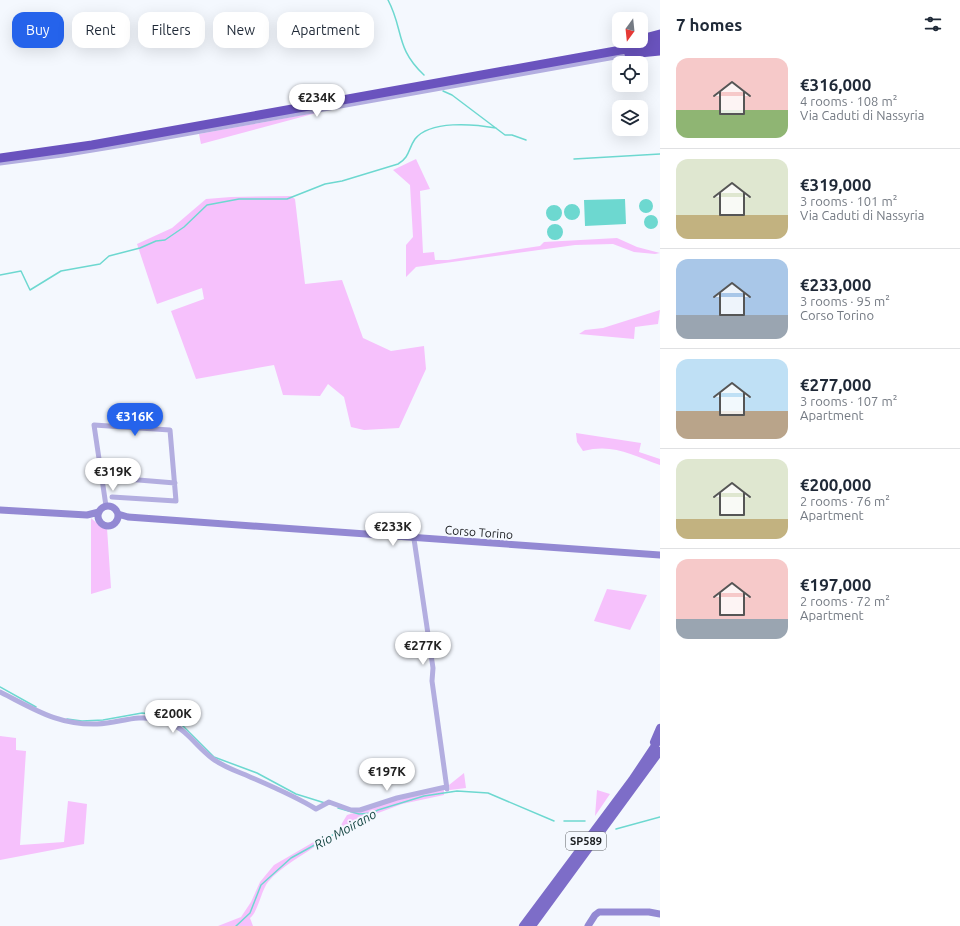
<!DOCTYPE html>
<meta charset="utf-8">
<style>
:root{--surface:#fff;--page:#f6f6f7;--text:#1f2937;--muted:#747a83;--line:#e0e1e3;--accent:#2563eb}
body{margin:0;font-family:Ubuntu,sans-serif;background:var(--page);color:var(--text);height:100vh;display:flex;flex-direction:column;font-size:15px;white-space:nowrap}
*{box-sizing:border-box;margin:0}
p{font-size:13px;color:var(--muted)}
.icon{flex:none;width:22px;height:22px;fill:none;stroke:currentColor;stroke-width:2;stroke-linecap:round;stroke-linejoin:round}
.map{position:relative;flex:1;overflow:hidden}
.drawer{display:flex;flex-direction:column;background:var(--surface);width:300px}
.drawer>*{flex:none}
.top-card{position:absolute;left:12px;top:12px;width:380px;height:36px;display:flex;gap:8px}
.needle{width:26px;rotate:195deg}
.buttons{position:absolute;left:612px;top:12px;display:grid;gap:8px}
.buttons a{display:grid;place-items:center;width:36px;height:36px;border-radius:8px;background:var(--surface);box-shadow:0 4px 16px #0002;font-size:20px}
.price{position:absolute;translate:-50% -34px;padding:0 9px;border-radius:14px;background:#fff;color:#222;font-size:13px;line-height:26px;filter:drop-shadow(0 1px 2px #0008)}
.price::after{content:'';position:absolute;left:50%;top:24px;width:12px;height:9px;margin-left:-6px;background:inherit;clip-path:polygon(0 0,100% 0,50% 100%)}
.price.active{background:var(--accent);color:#fff}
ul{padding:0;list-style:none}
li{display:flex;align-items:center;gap:12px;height:100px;padding:0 16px}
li+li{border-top:1px solid var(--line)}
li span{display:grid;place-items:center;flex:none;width:112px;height:80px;border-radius:12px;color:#555}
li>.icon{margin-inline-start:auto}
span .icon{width:48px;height:48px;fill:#fffc;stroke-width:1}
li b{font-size:17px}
h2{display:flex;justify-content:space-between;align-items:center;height:48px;padding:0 16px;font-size:17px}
.tag{padding:0 14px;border-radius:12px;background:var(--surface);box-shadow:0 4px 16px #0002;font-size:14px;line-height:36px}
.tag.active{background:var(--accent);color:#fff}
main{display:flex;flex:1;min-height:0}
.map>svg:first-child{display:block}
.green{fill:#f6c1fc}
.water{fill:#6dd8d0}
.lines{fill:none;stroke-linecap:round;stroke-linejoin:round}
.stream{stroke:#6dd8d0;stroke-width:1.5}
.street{stroke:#b3aee0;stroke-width:5}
.secondary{stroke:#9389d3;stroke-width:7}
.primary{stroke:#7d6dc8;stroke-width:8}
.highway{stroke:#6a53be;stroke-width:9}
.labels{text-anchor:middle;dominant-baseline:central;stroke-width:4;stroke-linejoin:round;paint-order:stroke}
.shield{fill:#f4f8fe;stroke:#5b5e62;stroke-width:1}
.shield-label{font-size:11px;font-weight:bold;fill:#191c1f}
.street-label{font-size:12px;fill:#191c1f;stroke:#f4f8fe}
.water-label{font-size:13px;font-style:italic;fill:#144542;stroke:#f4f8fe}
</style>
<main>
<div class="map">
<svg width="660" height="926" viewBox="0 0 660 926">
<rect width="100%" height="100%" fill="#f4f8fe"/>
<path class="green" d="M324 111 201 144 199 134Z
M416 159 430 189 420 191 423 253 434 252 435 260H448L540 246 544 242 617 238 637 247 660 253 655 254 634 252 613 244 575 245 416 267 406 277V245L413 237 410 185 393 170Z
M291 196 295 199 305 284 342 280 363 338 391 351 424 346 426 369 399 428 364 430 351 427 344 397 328 384 320 396 283 395 274 365 196 379 171 311 204 299 202 288 157 304 137 244 172 228 206 199 231 197Z
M660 310 658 324 635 327 634 339 579 334 585 330 603 328Z
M576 433 641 443 639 452 660 459V465C632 455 613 443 583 451L577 442Z
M91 518 100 526 107 528 111 588 91 594Z
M607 589 647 595 630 630 594 621Z
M0 736 16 738V750L26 751 20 845 64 842 68 801 87 804 84 844 0 860Z
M464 773 466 788 450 790 449 785Z
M444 789V795L402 804 373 815 336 833 347 815 389 802Z
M597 790 610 794 595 816Z
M317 840 320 843C305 854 280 867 268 882 261 891 258 912 250 918L253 926H218L241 917 251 902 260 882 274 865Z"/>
<path class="water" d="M639 206a7 7 0 1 1 14 0a7 7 0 1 1-14 0Z
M625 199 626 224 585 226 584 200Z
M564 212a8 8 0 1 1 16 0a8 8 0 1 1-16 0Z
M546 213a8 8 0 1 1 16 0a8 8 0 1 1-16 0Z
M644 222a7 7 0 1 1 14 0a7 7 0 1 1-14 0Z
M547 232a8 8 0 1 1 16 0a8 8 0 1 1-16 0Z"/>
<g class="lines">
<path class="stream" d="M388 0C404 30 395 48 424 75
M443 91 452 95 505 135H512L526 140
M574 159 660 154
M0 275 21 271 30 290 61 271 100 264 109 256 140 248 156 241 165 240 184 227 207 205 239 199H287L325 184 342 181 398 164C410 157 408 149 415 139 430 120 474 124 496 128
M0 687 36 707
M67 719 82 721 103 720 142 713 169 716 180 723 214 757 257 773 296 794 325 803
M338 808 359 814 373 813
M564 821H585
M616 829 660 817
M236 926 250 913 261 885 291 858 378 810 424 796 457 791 488 793 554 821"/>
<path class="street" d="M0 163 62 155 123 145 632 54
M102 477 175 483
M106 506 94 425 170 430 176 501 112 497
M414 539 433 668 432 681 447 789
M0 692C34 709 57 725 97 724 121 723 135 714 160 720 186 726 193 744 213 759 224 767 236 771 248 776 271 786 295 796 316 809L329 802 351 810H360L397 798 446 787"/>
<path class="secondary" d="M98 516a10 10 0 1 1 20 0a10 10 0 1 1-20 0Z
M0 510 87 515 99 512
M118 514 128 517 660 555
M588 926 595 915 599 912H649L660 914"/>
<path class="primary" d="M654 742 660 728
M523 926 632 780 660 738
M532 926 660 751"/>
<path class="highway" d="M641 39 660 34
M629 54 660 51
M0 158 92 145 660 43"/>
</g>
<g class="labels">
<rect class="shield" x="566" y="832" width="40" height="18" rx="3"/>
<g class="shield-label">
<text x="586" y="841">SP589</text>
</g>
<g class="street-label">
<text transform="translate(479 532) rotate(4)">Corso Torino</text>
</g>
<g class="water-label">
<text transform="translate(345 829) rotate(-29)">Rio Moirano</text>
</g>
</g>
</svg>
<div class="buttons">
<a><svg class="needle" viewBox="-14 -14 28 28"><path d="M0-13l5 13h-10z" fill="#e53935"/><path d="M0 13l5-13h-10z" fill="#747a83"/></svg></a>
<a><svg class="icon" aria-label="locate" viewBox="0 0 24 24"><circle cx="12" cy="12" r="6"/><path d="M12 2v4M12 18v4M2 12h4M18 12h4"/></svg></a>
<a><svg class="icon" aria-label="layers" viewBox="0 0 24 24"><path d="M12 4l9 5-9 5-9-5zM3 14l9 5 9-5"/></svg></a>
</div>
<b class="price" style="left:317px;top:118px">€234K</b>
<b class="price active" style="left:135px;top:437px">€316K</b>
<b class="price" style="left:113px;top:492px">€319K</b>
<b class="price" style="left:393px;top:547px">€233K</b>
<b class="price" style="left:423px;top:666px">€277K</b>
<b class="price" style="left:173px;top:734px">€200K</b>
<b class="price" style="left:387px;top:792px">€197K</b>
<div class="top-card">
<a class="tag active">Buy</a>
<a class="tag">Rent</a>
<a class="tag">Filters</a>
<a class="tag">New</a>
<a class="tag">Apartment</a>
</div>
</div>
<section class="drawer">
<h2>7 homes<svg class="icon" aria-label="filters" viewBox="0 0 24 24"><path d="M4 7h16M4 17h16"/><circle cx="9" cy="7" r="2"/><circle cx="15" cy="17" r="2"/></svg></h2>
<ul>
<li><span style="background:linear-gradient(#f6c9c9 65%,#8fb573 0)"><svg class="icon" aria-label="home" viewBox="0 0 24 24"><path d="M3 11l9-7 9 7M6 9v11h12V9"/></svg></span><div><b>€316,000</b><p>4 rooms · 108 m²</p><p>Via Caduti di Nassyria</p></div></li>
<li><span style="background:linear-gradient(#dfe7d0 70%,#c2b280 0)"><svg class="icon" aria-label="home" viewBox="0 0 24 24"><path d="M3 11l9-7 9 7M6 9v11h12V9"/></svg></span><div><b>€319,000</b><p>3 rooms · 101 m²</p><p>Via Caduti di Nassyria</p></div></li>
<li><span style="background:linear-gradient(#a9c7e8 70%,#9aa5b1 0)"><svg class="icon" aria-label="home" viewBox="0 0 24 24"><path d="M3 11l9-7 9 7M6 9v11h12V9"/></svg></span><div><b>€233,000</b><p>3 rooms · 95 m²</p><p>Corso Torino</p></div></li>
<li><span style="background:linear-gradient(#bfe0f5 65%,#b9a48a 0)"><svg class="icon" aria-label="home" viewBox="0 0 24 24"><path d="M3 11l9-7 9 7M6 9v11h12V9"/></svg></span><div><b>€277,000</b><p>3 rooms · 107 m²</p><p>Apartment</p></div></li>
<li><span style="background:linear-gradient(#dfe7d0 75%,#c2b280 0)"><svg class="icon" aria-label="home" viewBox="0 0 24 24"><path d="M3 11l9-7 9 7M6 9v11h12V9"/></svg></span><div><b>€200,000</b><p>2 rooms · 76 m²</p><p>Apartment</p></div></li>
<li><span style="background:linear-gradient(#f6c9c9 75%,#9aa5b1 0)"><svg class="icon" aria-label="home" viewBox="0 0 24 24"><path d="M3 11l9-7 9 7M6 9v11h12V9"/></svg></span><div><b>€197,000</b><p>2 rooms · 72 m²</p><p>Apartment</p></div></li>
</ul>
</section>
</main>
